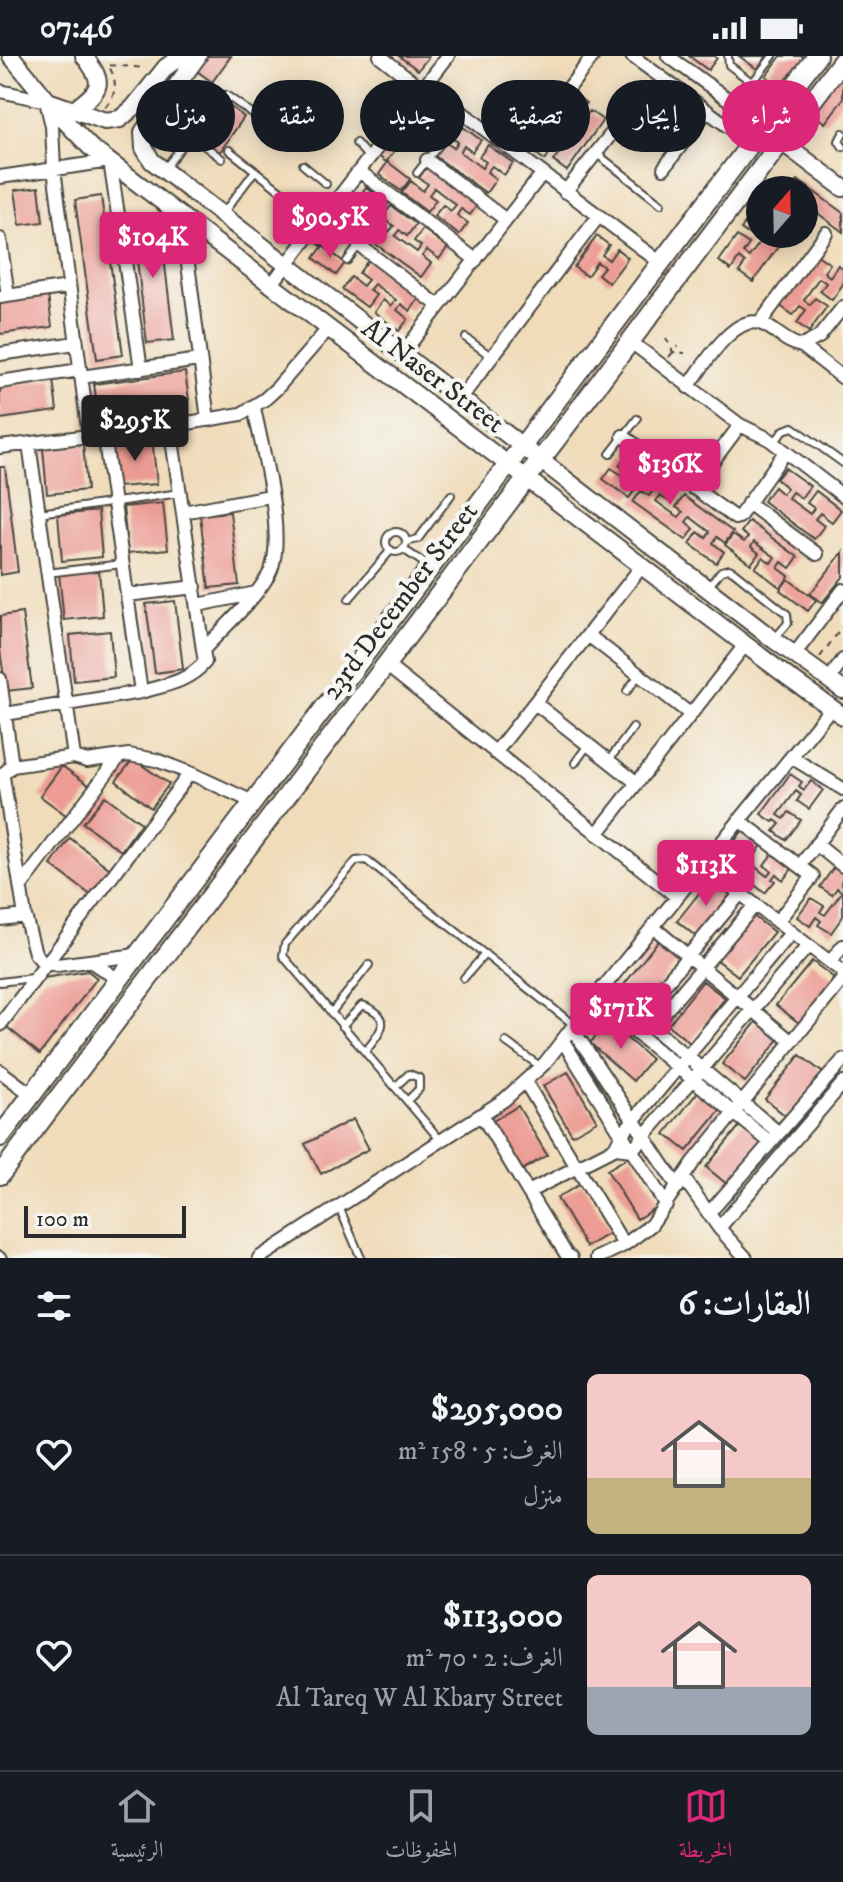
<!DOCTYPE html>
<html lang="ar">
<meta charset="utf-8">
<style>
:root{--surface:#171b24;--page:#20242c;--text:#f1f3f6;--muted:#9ea1a6;--line:#363941;--accent:#db2777}
body{margin:0;font-family:"IM FELL DW Pica",Amiri,serif;background:var(--page);color:var(--text);direction:rtl;height:100vh;display:flex;flex-direction:column;font-size:30px;white-space:nowrap}
*{box-sizing:border-box;margin:0}
p{font-size:26px;color:var(--muted)}
.icon{flex:none;width:44px;height:44px;fill:none;stroke:currentColor;stroke-width:2;stroke-linecap:round;stroke-linejoin:round}
.map{position:relative;height:1202px;overflow:hidden;direction:ltr}
.panel{display:flex;flex-direction:column;background:var(--surface);flex:1}
.panel>*{flex:none}
.guide{position:absolute;left:24px;top:24px;width:796px;height:72px;direction:rtl;display:flex;gap:16px}
.needle{width:52px;rotate:20deg}
.tools{position:absolute;left:746px;top:120px;display:grid;gap:16px}
.tools a{display:grid;place-items:center;width:72px;height:72px;border-radius:50%;background:var(--surface);box-shadow:0 4px 20px #0003;font-size:40px}
.scale{position:absolute;left:24px;bottom:20px;width:162px;box-sizing:border-box;padding-left:8px;border:4px solid #2b2b2b;border-top:0;font-size:22px;line-height:28px;white-space:nowrap;color:#2b2b2b;-webkit-text-stroke:6px #f6f6f2;paint-order:stroke}
.price{position:absolute;translate:-50% -68px;padding:0 18px;border-radius:8px;background:var(--accent);color:#fff;font-size:26px;line-height:52px;filter:drop-shadow(0 2px 4px #0008)}
.price::after{content:'';position:absolute;left:50%;top:48px;width:24px;height:18px;margin-left:-12px;background:inherit;clip-path:polygon(0 0,100% 0,50% 100%)}
.price.selected{background:#222;color:#fff}
ul{padding:0;list-style:none}
li{display:flex;align-items:center;gap:24px;height:200px;padding:0 32px}
li+li{border-top:2px solid var(--line)}
li span{display:grid;place-items:center;flex:none;width:224px;height:160px;border-radius:12px;color:#555}
li>.icon{margin-inline-start:auto}
span .icon{width:96px;height:96px;fill:#fffc;stroke-width:1}
li b{font-size:34px}
h2{display:flex;justify-content:space-between;align-items:center;height:96px;padding:0 32px;font-size:34px}
.tag{padding:0 28px;border-radius:36px;background:var(--surface);box-shadow:0 4px 20px #0003;font-size:28px;line-height:72px}
.tag.selected{background:var(--accent);color:#fff}
.status{display:flex;justify-content:space-between;align-items:center;height:56px;padding:0 40px;background:var(--surface);direction:ltr}
.status svg{height:22px;fill:currentColor}
.tab-bar{display:flex;justify-content:space-around;align-items:center;height:112px;border-top:2px solid var(--line);background:var(--surface);font-size:22px;color:var(--muted)}
.tab-bar a{display:grid;justify-items:center;gap:4px}
.tab-bar .selected{color:var(--accent)}
.map>svg:first-child{display:block}
.building{fill:#ec9c94}
.lines{fill:none;stroke-linecap:round;stroke-linejoin:round}
.lane-casing{stroke:#494640;stroke-width:10}
.street-casing{stroke:#494640;stroke-width:16}
.secondary-casing{stroke:#494640;stroke-width:20}
.primary-casing{stroke:#494640;stroke-width:22}
.path{stroke:#494640;stroke-width:2;stroke-dasharray:6 6;stroke-linecap:butt}
.lane{stroke:#fff;stroke-width:6}
.street{stroke:#fff;stroke-width:12}
.secondary{stroke:#fff;stroke-width:16}
.primary{stroke:#fff;stroke-width:18}
.labels{text-anchor:middle;dominant-baseline:central;stroke-width:8;stroke-linejoin:round;paint-order:stroke}
.street-label{font-size:28px;fill:#2b2b2b;stroke:#f6f6f2}
</style>
<div class="status"><b>07:46</b><svg viewBox="0 0 49 12"><path d="M0 12V9h3v3zM5 12V6h3v6zM10 12V3h3v9zM15 12V0h3v12zM26 1h20v11H26zM47 4h2v5h-2z"/></svg></div>
<div class="map">
<svg width="843" height="1202" viewBox="0 0 843 1202">
<rect width="100%" height="100%" fill="#f6f6f2"/>
<filter id="ink" filterUnits="userSpaceOnUse"><feTurbulence type="fractalNoise" baseFrequency=".0125" numOctaves="2"/><feDisplacementMap in="SourceGraphic" scale="16" xChannelSelector="R" yChannelSelector="G"/><feConvolveMatrix kernelMatrix="1 2 1 2 8 2 1 2 1" color-interpolation-filters="sRGB"/></filter>
<filter id="wash" filterUnits="userSpaceOnUse"><feTurbulence type="fractalNoise" baseFrequency=".006" numOctaves="4" result="noise"/><feDisplacementMap in="SourceGraphic" scale="32" xChannelSelector="R" yChannelSelector="G"/><feGaussianBlur stdDeviation="1.8" result="paint"/><feColorMatrix in="noise" values="0 0 0 0 0 0 0 0 0 0 0 0 0 0 0 0 0 1.4 0 .05"/><feComposite in="paint" operator="in"/></filter>
<g filter="url(#wash)">
<rect width="100%" height="100%" fill="#f0dcba"/>
<g id="blocks">
<path class="building" d="M202 0H231L212 26 193 12Z
M399 0H429L418 14Z
M689 0H714L717 2 708 14Z
M739 0H767L757 13Z
M781 0H806L782 32 766 20Z
M843 9V43L825 67 809 55Z
M574 38 586 47 577 59 583 63 590 55 603 64 567 115 553 105 559 97 553 92 545 104 532 95 551 70 563 78 557 87 563 91 579 69 573 64 567 72 555 63Z
M223 45 244 61 220 96 196 79Z
M431 47 453 64 444 76 422 59 386 106 375 97 412 48 424 57Z
M456 66 481 84 472 96 464 90 460 96 482 112 486 106 479 101 488 89 513 107 504 119 492 110 487 116 496 123 486 137 435 100 445 86 454 92 458 86 447 78Z
M388 106 410 123 401 135 379 118Z
M429 108 480 145 470 159 461 153 457 159 468 167 459 179 434 160 443 149 451 155 456 149 434 132 429 139 436 144 427 156 402 137 411 125 423 135 428 128 419 122Z
M798 124 843 157V176L804 147V134H790Z
M39 131 43 166 20 169 15 134Z
M366 131 388 148 379 160 357 143 322 190 310 181 347 132 359 141Z
M101 140 123 299 97 303 75 144Z
M760 147V176L754 182 741 173Z
M391 150 416 168 407 180 399 174 395 180 417 196 421 190 414 185 423 173 448 191 439 203 427 194 422 200 431 207 421 221 370 184 380 170 389 176 394 170 382 162Z
M159 160 174 284 147 287 132 163Z
M766 178H787L753 226 739 216 745 207 739 202 731 214 719 205 737 180 749 188 743 197 749 201Z
M597 180 609 189 602 199 609 204 617 193 628 202 609 227 598 218 604 211 597 206 587 220 574 211Z
M323 190 345 207 336 219 314 202Z
M816 198 830 208 824 216 830 221 838 209 843 213V228L832 244 820 235 826 227 819 222 804 244 810 249 815 242 827 250 809 276 797 267 806 254 800 250 793 259 779 249Z
M369 203 420 241 410 255 401 248 397 254 408 263 399 275 374 256 383 244 391 250 396 244 374 228 369 234 376 239 367 251 342 233 351 221 363 230 368 224 359 217Z
M48 239 52 271 0 278V246Z
M185 316 189 344 98 356 94 328Z
M53 323 57 355 0 363V331Z
M152 382 157 428 117 431 112 386Z
M83 388 87 434 47 438 43 392Z
M627 398 676 434 668 445 660 440 656 445 668 454 679 461 683 456 676 451 684 440 733 476 725 487 717 481 713 487 724 496 716 507 690 488 698 476 706 482 710 476 690 461 686 466 694 473 686 484 633 446 641 435 649 440 653 434 632 419 629 424 637 431 629 442 603 423 611 412 622 419 626 414 619 409Z
M0 411H5L18 516 0 519Z
M785 412 810 430 801 442 792 436 788 442 810 458 814 452 807 447 816 435 841 454 832 466 820 457 815 463 824 470 814 483 763 445 774 431 782 438 787 432 776 423Z
M163 447 168 493 128 497 123 451Z
M98 455 102 501 62 505 58 459Z
M230 456 239 529 209 532 200 459Z
M749 465 798 501 790 512 782 506 778 512 789 520 781 532 755 512 763 501 771 507 775 501 754 486 751 491 759 497 751 508 725 489 733 478 744 486 748 481 741 476Z
M843 496V521L822 547 810 538Z
M99 514 103 560 64 564 59 518Z
M788 523 816 544 808 555 780 534Z
M175 545 183 613 155 617 146 548Z
M22 557 32 632 6 635 0 594V560Z
M110 575 114 621 74 625 70 579Z
M133 703 169 728 151 752 116 725Z
M62 710 93 732 70 762 40 740Z
M790 718 802 726 799 730 804 734 811 725 823 734 809 753 797 745 801 739 796 735 778 759 784 763 789 756 801 764 786 784 774 775 780 768 775 764 773 766 761 758Z
M105 740 141 767 121 795 83 767Z
M743 774 762 789 754 801 748 797 744 802 767 820 771 815 764 809 773 797 792 813 783 824 776 818 772 823 775 825 765 837 726 807 735 795 739 798 743 793 734 786Z
M70 782 110 813 92 840 51 809Z
M834 811 843 818 841 827 843 829V860L831 877 818 869 821 865 816 861 810 870 797 861 811 842 824 850 820 856 825 859 842 836 837 832 832 839 820 831Z
M712 821 735 838 699 883 677 865Z
M751 858 774 876 738 920 716 903Z
M658 885 680 903 645 948 623 930Z
M812 905 834 922 799 967 776 949Z
M88 915 97 922 40 998 7 971 44 922Z
M703 925 725 942 690 987 668 969Z
M758 964 780 982 745 1026 722 1008Z
M608 966 651 1003 633 1025 590 987Z
M800 999 823 1017 787 1061 765 1043Z
M568 1016 597 1065 572 1079 543 1030Z
M700 1033 723 1051 687 1095 665 1078Z
M518 1050 547 1099 522 1114 493 1065Z
M353 1063 369 1093 321 1118 305 1088Z
M742 1067 764 1084 728 1129 706 1111Z
M632 1099 661 1148 637 1163 607 1114Z
M582 1127 611 1176 586 1191 557 1142Z"/>
</g>
</g>
<g filter="url(#ink)">
<use href="#blocks" fill-opacity="0" stroke="#494640" stroke-width="2"/>
<g class="lines">
<g class="lane-casing">
<path id="lane" d="M728 0 729 9 778 46
M752 27 773 0
M266 43 322 84
M843 77 839 85 843 91
M190 79 222 103
M356 87 369 102
M229 94 282 136
M596 97 661 148
M303 109 326 128
M166 111 221 39H226L254 59
M417 117 443 84
M224 156 255 115
M347 205 375 168
M466 282 492 301
M774 387 784 374 793 371 843 407
M610 398 637 363
M39 457 180 437
M386 486a10 10 0 1 1 20 0a10 10 0 1 1-20 0Z
M406 486 418 483 451 439
M403 493 427 509
M47 517 122 508
M709 530 721 515 729 513 733 515 787 558 788 567 776 581
M349 543 391 494
M627 635 639 619
M609 704 633 672
M575 707 588 689
M464 922 485 898
M0 926 32 922
M331 957 369 909
M342 970 362 949C396 961 380 977 365 996
M506 986 541 1011
M395 1031 409 1018 419 1022V1033L407 1045
M442 1086 283 900 285 888 356 805 366 804 574 969
M339 1151 361 1202
M0 1199 3 1202"/>
</g>
<g class="street-casing">
<path id="street" d="M380 0 422 33
M632 0 751 87
M668 0 764 69
M426 29 661 207
M0 35 46 45 52 70 54 113 89 380
M518 99 593 0
M427 104 506 164
M664 112 706 56
M359 115 476 204
M0 121 110 105 141 313
M565 136 616 72
M182 161 208 364
M0 183 8 240
M359 189 439 250
M271 229 448 0
M0 241 69 231
M760 267 826 177
M631 286 740 369 769 383 843 440
M802 290 843 322
M0 298 76 287
M402 298 542 118
M81 321 199 304
M0 326 80 314
M688 331C703 311 734 256 762 268 777 274 785 287 802 290L819 281 843 251
M460 343 598 161
M170 370 203 594
M623 380 735 462 739 461 785 396
M29 388 74 701
M0 391 170 370 241 358 265 343 277 332 328 273
M693 432 740 369
M748 447 817 498
M183 456 270 440
M127 539 195 531
M198 549 256 537
M588 579 690 658
M794 599 843 534
M386 609 677 841
M0 623 12 710
M828 625 843 604
M141 636C165 629 188 626 205 606L203 594C225 570 252 547 268 520 289 486 261 391 254 351
M535 647 637 727
M5 658 141 636 104 378
M495 697 642 510
M791 701 843 733
M0 721 12 710 74 701 87 705 129 699 156 704 190 717 253 746
M3 721 25 860 35 897 41 904 57 909 137 899
M739 764 813 820 777 866
M597 778 745 589
M816 788 843 810
M703 809 843 916
M800 810 843 753
M21 830 119 701
M0 863 25 860
M653 871 792 986
M90 905 119 924
M830 906 843 890
M603 931 779 1077
M594 943 770 1086
M638 960 740 838
M0 969 190 717
M652 971 755 849
M572 972 678 1131
M563 985 666 1149
M0 1015 32 1039
M526 1027 624 1189
M482 1060 566 1198 571 1202
M615 1092 622 1078 791 877
M683 1121 719 1172 746 1202
M528 1136 615 1092 632 1094 808 890
M709 1157 843 1004
M719 1172 843 1027
M259 1202 504 1044 545 1007 594 943 831 652
M597 1202 624 1189 651 1169 693 1107 843 923"/>
</g>
<g class="secondary-casing">
<path id="secondary" d="M11 0 63 63 90 91 788 621 843 660
M198 0 143 76 144 92 152 105 774 584 843 634
M48 45 105 65 120 63 133 52 166 11 182 0
M73 55C100 33 107 30 84 0
M782 86 843 132"/>
</g>
<g class="primary-casing">
<path id="primary" d="M0 1081 817 0
M0 1119 843 4"/>
</g>
<path class="path" d="M105 51C117 38 118 25 108 9L146 12
M666 282 673 296 685 297
M669 301 678 290
M820 601 843 570"/>
<use href="#lane" class="lane"/>
<use href="#street" class="street"/>
<use href="#secondary" class="secondary"/>
<use href="#primary" class="primary"/>
</g>
</g>
<g class="labels">
<g class="street-label">
<text transform="translate(433 320) rotate(37)">Al Naser Street</text>
<text transform="translate(400 545) rotate(-53)">23rd December Street</text>
</g>
</g>
</svg>
<div class="tools">
<a><svg class="needle" viewBox="-14 -14 28 28"><path d="M0-13l5 13h-10z" fill="#e53935"/><path d="M0 13l5-13h-10z" fill="#9ea1a6"/></svg></a>
</div>
<div class="scale">100 m</div>
<b class="price" style="left:330px;top:204px">$90.5K</b>
<b class="price" style="left:153px;top:224px">$104K</b>
<b class="price selected" style="left:135px;top:407px">$295K</b>
<b class="price" style="left:670px;top:451px">$136K</b>
<b class="price" style="left:706px;top:852px">$113K</b>
<b class="price" style="left:621px;top:995px">$171K</b>
<div class="guide">
<a class="tag selected">شراء</a>
<a class="tag">إيجار</a>
<a class="tag">تصفية</a>
<a class="tag">جديد</a>
<a class="tag">شقة</a>
<a class="tag">منزل</a>
</div>
</div>
<section class="panel">
<h2>العقارات: 6<svg class="icon" aria-label="filters" viewBox="0 0 24 24"><path d="M4 7h16M4 17h16"/><circle cx="9" cy="7" r="2"/><circle cx="15" cy="17" r="2"/></svg></h2>
<ul>
<li><span style="background:linear-gradient(#f6c9c9 65%,#c2b280 0)"><svg class="icon" aria-label="home" viewBox="0 0 24 24"><path d="M3 11l9-7 9 7M6 9v11h12V9"/></svg></span><div><b>$295,000</b><p>الغرف: 5 · 158 m²</p><p>منزل</p></div><svg class="icon" aria-label="heart" viewBox="0 0 24 24"><path d="M12 20l-8-8c-3-5 5-10 8-4 3-6 11-1 8 4z"/></svg></li>
<li><span style="background:linear-gradient(#f6c9c9 70%,#9aa5b1 0)"><svg class="icon" aria-label="home" viewBox="0 0 24 24"><path d="M3 11l9-7 9 7M6 9v11h12V9"/></svg></span><div><b>$113,000</b><p>الغرف: 2 · 70 m²</p><p>Al Tareq W Al Kbary Street</p></div><svg class="icon" aria-label="heart" viewBox="0 0 24 24"><path d="M12 20l-8-8c-3-5 5-10 8-4 3-6 11-1 8 4z"/></svg></li>
</ul>
</section>
<nav class="tab-bar">
<a class="selected"><svg class="icon" aria-label="map" viewBox="0 0 24 24"><path d="M3 6l6-2 6 2 6-2v14l-6 2-6-2-6 2zM9 4v14M15 6v14"/></svg>الخريطة</a>
<a><svg class="icon" aria-label="saved" viewBox="0 0 24 24"><path d="M7 4h10v16l-5-4-5 4z"/></svg>المحفوظات</a>
<a><svg class="icon" aria-label="home" viewBox="0 0 24 24"><path d="M3 11l9-7 9 7M6 9v11h12V9"/></svg>الرئيسية</a>
</nav>
